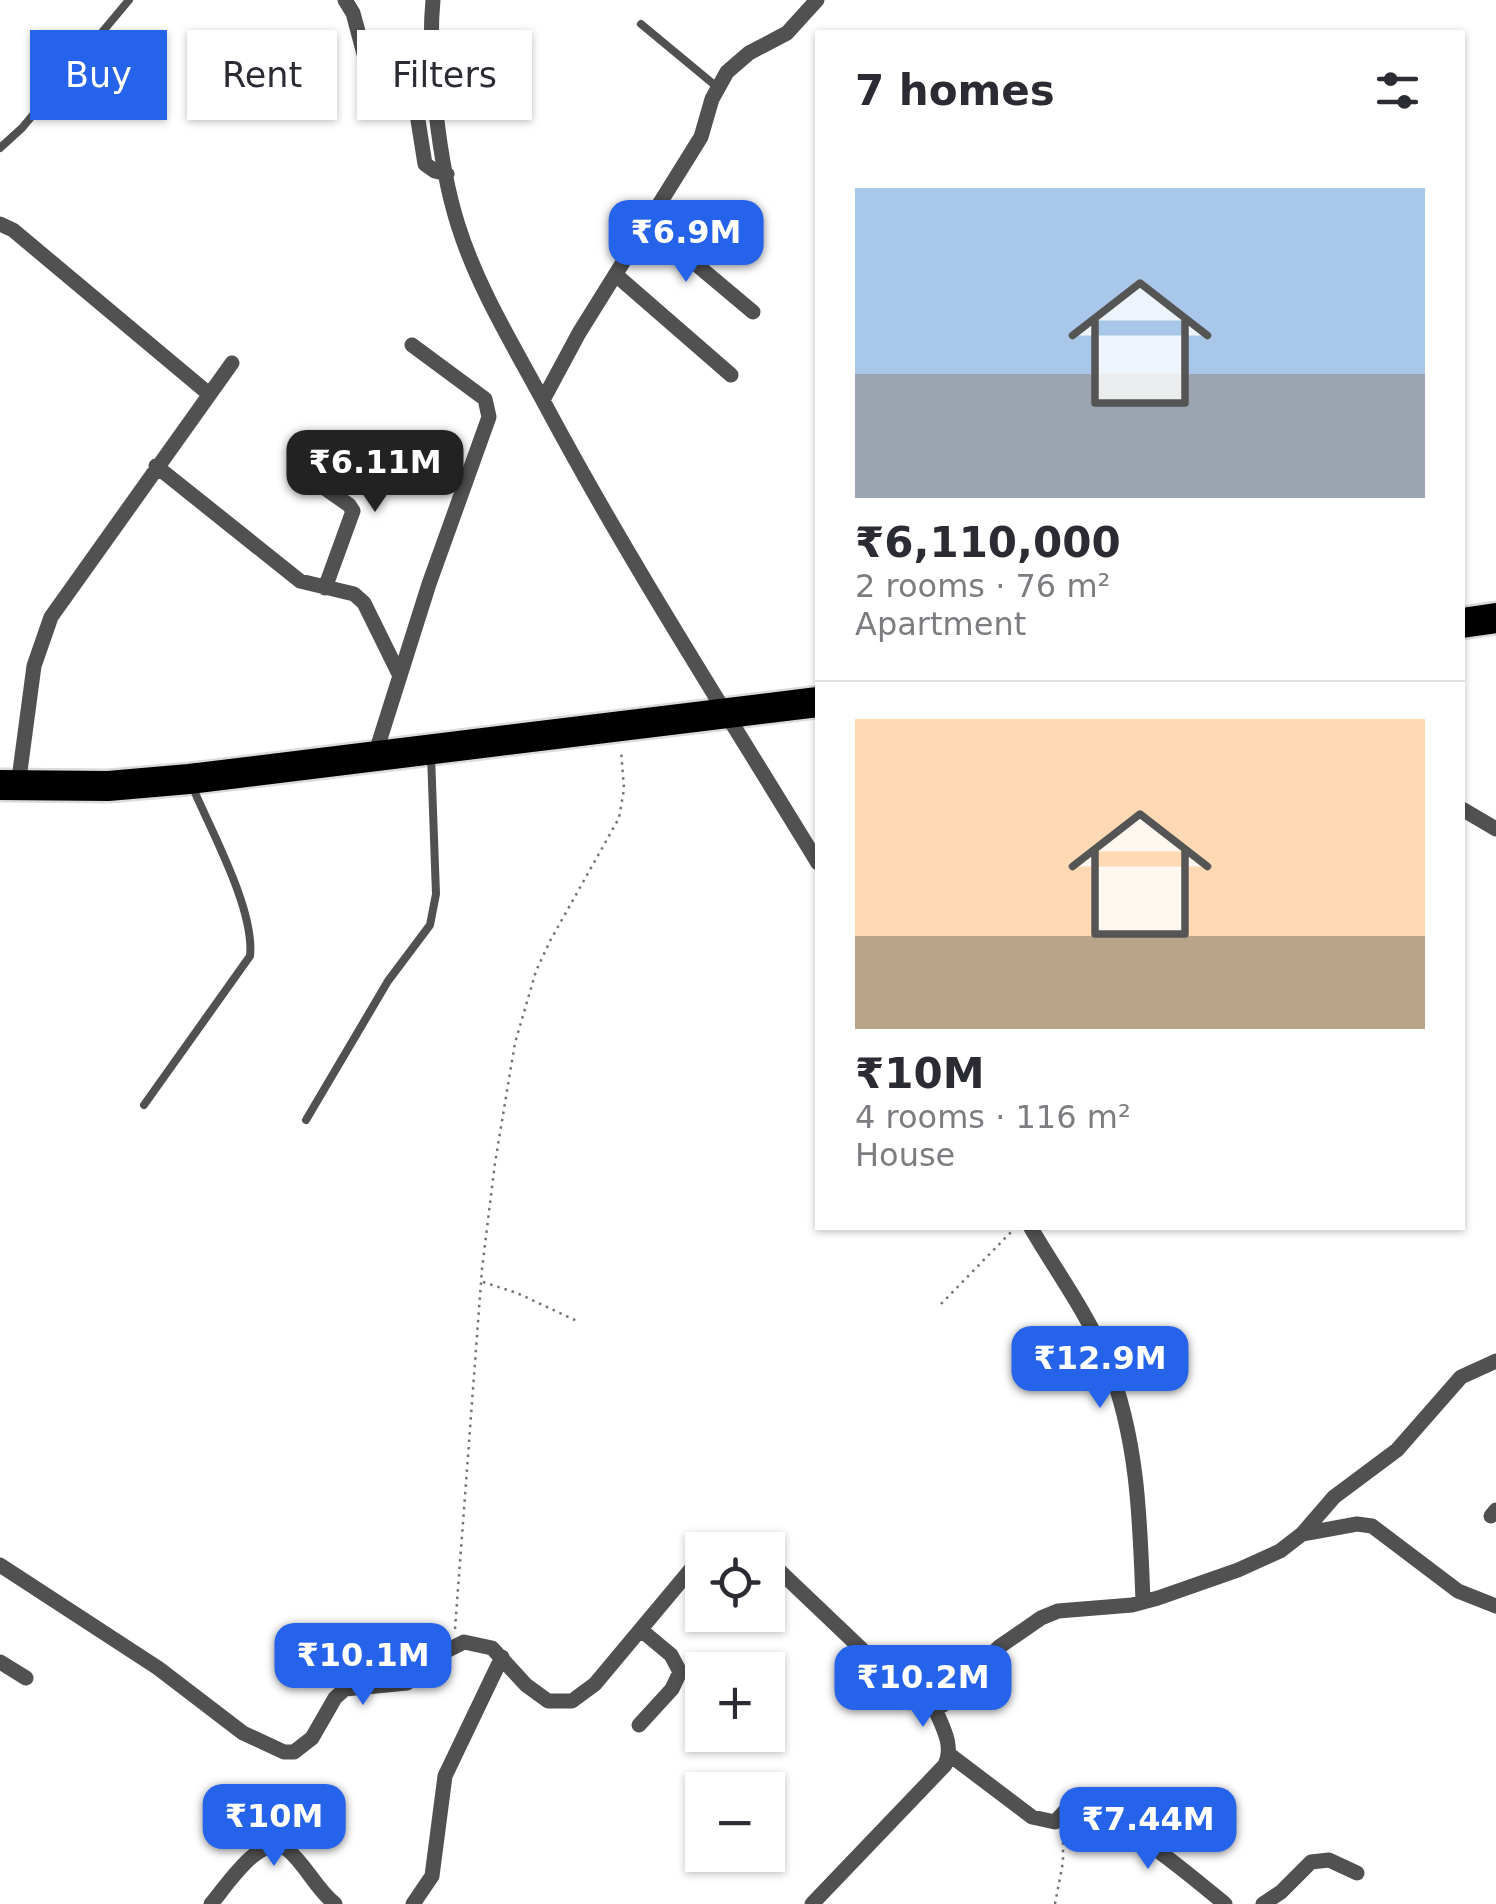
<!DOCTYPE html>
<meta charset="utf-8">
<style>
:root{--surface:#fff;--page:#f7f7f7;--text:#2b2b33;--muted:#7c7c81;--line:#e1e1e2;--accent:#2563eb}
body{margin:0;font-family:"DejaVu Sans",sans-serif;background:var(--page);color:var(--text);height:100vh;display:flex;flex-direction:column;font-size:38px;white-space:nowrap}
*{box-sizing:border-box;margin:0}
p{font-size:32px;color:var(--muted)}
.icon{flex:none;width:55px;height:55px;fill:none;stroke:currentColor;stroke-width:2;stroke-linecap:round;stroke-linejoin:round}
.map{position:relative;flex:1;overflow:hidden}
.drawer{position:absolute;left:815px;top:30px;width:650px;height:1200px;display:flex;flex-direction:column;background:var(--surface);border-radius:0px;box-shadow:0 2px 8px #0004}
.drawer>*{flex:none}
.banner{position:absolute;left:30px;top:30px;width:635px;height:90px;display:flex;gap:20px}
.buttons{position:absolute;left:685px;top:1532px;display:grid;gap:20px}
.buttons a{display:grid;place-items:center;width:100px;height:100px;border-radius:0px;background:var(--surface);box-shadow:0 2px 8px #0004;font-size:50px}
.price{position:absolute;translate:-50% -85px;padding:0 22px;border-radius:20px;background:var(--accent);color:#fff;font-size:32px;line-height:65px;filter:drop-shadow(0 2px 5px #0008)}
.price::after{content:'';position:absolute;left:50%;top:60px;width:30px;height:22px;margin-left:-15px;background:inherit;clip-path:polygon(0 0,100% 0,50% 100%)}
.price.active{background:#222;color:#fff}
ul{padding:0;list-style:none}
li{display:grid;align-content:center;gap:20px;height:530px;padding:0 40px}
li+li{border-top:2px solid var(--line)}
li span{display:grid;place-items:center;height:310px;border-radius:0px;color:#555}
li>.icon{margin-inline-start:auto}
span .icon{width:180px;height:180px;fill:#fffc;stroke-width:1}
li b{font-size:42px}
h2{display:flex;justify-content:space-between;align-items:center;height:120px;padding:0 40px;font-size:42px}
.pill{padding:0 35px;border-radius:0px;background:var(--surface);box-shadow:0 2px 8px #0004;font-size:35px;line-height:90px}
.pill.active{background:var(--accent);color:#fff}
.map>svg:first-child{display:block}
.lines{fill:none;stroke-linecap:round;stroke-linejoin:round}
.highway-casing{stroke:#dbdbdb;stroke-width:35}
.path{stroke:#737373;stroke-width:2.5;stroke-dasharray:2.5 5;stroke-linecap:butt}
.lane{stroke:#515151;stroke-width:8}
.street{stroke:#515151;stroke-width:15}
.highway{stroke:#000;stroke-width:30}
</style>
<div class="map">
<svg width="1496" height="1904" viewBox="0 0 1496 1904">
<rect width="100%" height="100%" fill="#fff"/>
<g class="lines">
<g class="highway-casing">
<path id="highway" d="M1462 623 1496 618
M0 785 108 786 189 779 818 702"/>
</g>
<path class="path" d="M483 1282 517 1293 579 1322
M941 1304 1013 1230
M455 1629 482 1269 495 1163 515 1043 536 971 550 941 619 818 624 789 621 750
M1055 1904 1063 1862V1834"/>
<path class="lane" d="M641 24 717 87
M0 148 22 128 129 0
M144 1105 250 956C255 910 211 831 193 788
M306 1120 388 981 430 925 436 894 431 755"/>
<path class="street" d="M345 0 353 13 367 65 405 99 417 114 425 164 435 171 447 174
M433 0C427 62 439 165 458 225 478 289 515 348 547 408 630 563 726 712 818 863
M0 224 13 230 209 394
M648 224 753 312
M616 275 731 375
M543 400 579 333 701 137 712 99 727 72 749 53 787 33 817 0
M156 466 300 581 354 594 364 603 400 676
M306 475 349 505 353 511 325 588
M374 758 429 584 489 417 485 399 412 345
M18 786 34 666 51 617 232 363
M1462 809 1496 829
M1031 1228C1056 1271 1088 1314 1107 1361 1138 1439 1140 1519 1143 1602
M1491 1516 1496 1510
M1302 1534 1357 1524 1372 1526 1458 1591 1496 1606
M708 1550C723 1536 739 1540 755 1550
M768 1560 914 1699 935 1709 943 1705 999 1647 1041 1618 1058 1611 1132 1605 1158 1598 1238 1570 1280 1551 1302 1534 1334 1497 1397 1450 1461 1377 1496 1361
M0 1565 158 1668 243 1733 284 1752H294L312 1738 335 1698 345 1689 407 1683 444 1652 464 1642 492 1648 526 1685 548 1701H572L595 1684 702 1556
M0 1662 26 1678
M639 1725 672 1689 680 1672 671 1655 641 1630
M950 1755 1032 1817 1055 1822 1070 1806C1103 1800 1197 1881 1225 1904
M211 1904C226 1887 262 1829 288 1850 306 1865 316 1889 335 1904
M413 1904 432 1876 445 1776 502 1657
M812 1904 945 1765C954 1746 943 1728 935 1709
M1263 1904 1281 1892 1311 1862 1329 1860 1357 1873"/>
<use href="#highway" class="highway"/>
</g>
</svg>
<div class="buttons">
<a><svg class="icon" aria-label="locate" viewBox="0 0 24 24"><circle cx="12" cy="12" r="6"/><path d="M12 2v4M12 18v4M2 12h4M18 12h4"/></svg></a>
<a>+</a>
<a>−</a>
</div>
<b class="price" style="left:686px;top:285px">₹6.9M</b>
<b class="price active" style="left:375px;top:515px">₹6.11M</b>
<b class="price" style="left:1100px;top:1411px">₹12.9M</b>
<b class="price" style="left:363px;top:1708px">₹10.1M</b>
<b class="price" style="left:923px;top:1730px">₹10.2M</b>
<b class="price" style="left:274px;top:1869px">₹10M</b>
<b class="price" style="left:1148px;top:1872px">₹7.44M</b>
<div class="banner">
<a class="pill active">Buy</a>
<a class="pill">Rent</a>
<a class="pill">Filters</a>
</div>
<section class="drawer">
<h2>7 homes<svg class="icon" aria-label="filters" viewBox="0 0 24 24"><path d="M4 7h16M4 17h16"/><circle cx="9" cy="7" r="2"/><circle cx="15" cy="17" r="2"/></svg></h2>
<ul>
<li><span style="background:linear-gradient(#a9c7e8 60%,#9aa5b1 0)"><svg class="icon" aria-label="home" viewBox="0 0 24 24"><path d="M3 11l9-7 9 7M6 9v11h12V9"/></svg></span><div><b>₹6,110,000</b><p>2 rooms · 76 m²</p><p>Apartment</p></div></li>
<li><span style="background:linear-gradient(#ffd9b3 70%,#b9a48a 0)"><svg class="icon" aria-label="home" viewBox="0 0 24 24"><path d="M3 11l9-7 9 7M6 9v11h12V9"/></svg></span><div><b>₹10M</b><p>4 rooms · 116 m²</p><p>House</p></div></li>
</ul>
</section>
</div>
